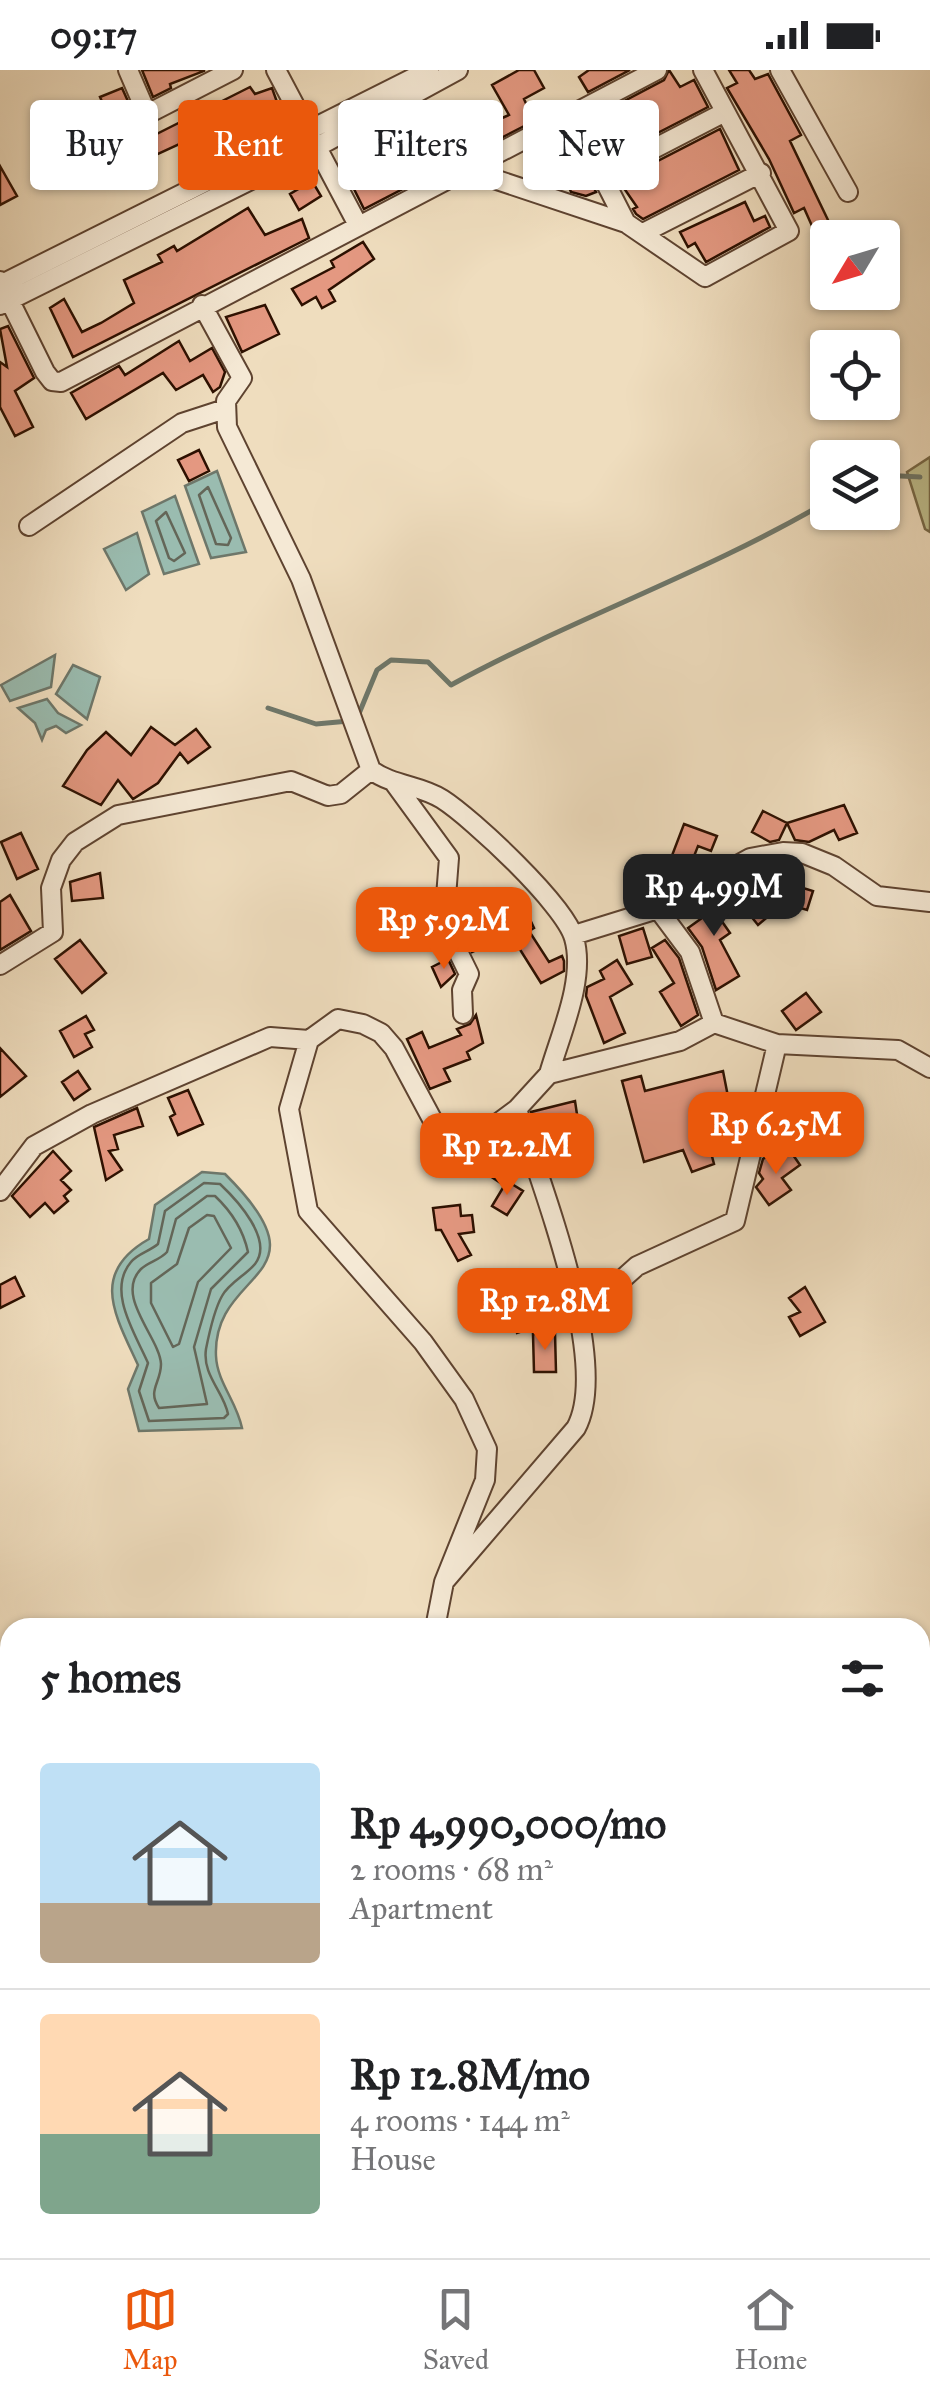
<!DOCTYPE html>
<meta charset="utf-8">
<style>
:root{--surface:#fff;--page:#f2f2f2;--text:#202124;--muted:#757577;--line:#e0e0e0;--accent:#ea580c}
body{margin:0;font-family:"IM FELL Great Primer",serif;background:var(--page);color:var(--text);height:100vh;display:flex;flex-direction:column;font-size:38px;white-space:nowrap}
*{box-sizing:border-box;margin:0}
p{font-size:32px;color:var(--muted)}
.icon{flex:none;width:55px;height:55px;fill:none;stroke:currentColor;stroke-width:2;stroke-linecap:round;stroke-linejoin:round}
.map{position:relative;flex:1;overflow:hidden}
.drawer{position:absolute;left:0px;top:1548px;width:930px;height:642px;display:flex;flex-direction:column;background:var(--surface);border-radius:30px 30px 0 0;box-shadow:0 2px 8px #0004}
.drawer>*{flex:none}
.top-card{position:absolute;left:30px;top:30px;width:870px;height:90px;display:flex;gap:20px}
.needle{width:65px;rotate:232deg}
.buttons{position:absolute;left:810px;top:150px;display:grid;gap:20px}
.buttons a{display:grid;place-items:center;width:90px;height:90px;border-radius:10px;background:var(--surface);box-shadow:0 2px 8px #0004;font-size:50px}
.price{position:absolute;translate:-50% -85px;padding:0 22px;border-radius:20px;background:var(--accent);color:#fff;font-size:32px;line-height:65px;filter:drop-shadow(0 2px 5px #0008)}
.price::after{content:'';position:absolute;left:50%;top:60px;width:30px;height:22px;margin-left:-15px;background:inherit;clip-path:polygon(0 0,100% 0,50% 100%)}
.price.current{background:#222;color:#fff}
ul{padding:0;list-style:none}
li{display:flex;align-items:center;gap:30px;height:250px;padding:0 40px}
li+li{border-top:2px solid var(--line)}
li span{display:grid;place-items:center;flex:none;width:280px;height:200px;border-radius:10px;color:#555}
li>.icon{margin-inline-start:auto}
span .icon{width:120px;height:120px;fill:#fffc;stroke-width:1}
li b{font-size:42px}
h2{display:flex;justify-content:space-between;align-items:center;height:120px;padding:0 40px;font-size:42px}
.tag{padding:0 35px;border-radius:10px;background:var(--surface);box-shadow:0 2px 8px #0004;font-size:35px;line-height:90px}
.tag.current{background:var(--accent);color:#fff}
.status{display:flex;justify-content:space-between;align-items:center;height:70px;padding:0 50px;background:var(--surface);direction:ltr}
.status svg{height:28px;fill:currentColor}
.tabs{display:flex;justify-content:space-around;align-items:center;height:140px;border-top:2px solid var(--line);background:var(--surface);font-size:28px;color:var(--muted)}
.tabs a{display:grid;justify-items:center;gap:5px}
.tabs .current{color:var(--accent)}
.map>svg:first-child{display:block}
.green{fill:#bfbf8e;stroke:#766847;stroke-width:2.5}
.water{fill:#9abcb0;stroke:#6e776a;stroke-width:2.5}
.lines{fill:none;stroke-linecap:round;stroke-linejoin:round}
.shore{stroke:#646658;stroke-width:2.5}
.stream{stroke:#6e776a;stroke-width:5}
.building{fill:#e49881;stroke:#2d1000;stroke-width:2.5}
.minor-casing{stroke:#5e4330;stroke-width:22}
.minor{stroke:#f5e9d5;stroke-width:18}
</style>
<div class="status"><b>09:17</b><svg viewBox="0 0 49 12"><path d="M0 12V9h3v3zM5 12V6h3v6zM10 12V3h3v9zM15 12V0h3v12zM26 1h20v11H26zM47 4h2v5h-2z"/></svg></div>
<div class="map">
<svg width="930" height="2188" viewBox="0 0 930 2188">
<rect width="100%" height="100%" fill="#efddbe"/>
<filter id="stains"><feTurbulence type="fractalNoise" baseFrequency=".002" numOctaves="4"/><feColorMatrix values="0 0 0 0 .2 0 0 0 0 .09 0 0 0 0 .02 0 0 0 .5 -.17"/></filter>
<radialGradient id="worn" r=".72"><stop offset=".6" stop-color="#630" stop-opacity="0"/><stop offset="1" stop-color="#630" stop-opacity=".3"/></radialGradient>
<path class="green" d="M930 387V462L925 459 907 402Z
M475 2180H753L758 2188H470L467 2183Z"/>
<path class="water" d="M217 401 246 482 211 488 185 416Z
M175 426 199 494 164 504 142 442Z
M137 463 149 504 126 520 104 479Z
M55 585 51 617 10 631 1 615Z
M73 595 100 607 87 649 56 624Z
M47 629 58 643 81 655 66 663 56 656 46 660 42 670 35 653 18 638Z
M202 1102 225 1104C333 1211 212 1197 216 1286 217 1312 237 1332 242 1358L139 1361 128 1319 138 1295C115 1245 89 1203 149 1169L155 1135Z
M0 1771 10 1792V2100L0 2102Z"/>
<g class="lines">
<path class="shore" d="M208 417 231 468 228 475 216 474 199 425Z
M166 442 185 483 174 491 169 488 156 451Z
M204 1113 220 1114C237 1130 274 1170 255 1194 246 1205 229 1213 222 1226 214 1240 209 1264 206 1279 202 1305 224 1322 228 1344L224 1348 149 1351 139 1321 148 1293C136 1265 106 1221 131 1192 137 1184 150 1181 158 1174L165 1141Z
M207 1126H215C232 1142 243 1159 248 1182L211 1219 194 1277 207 1334 159 1338C147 1320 161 1313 161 1294 160 1268 114 1226 141 1199 148 1192 160 1190 167 1182L176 1149Z
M207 1145 214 1146 231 1178 198 1212 179 1274 173 1277 151 1233V1213L177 1194 189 1158Z"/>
<path class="stream" d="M882 405 920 407
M268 638 316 654 349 651
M358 646 377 600 391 590 428 592 451 615C574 548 708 502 828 431"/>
</g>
<path class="building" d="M142 0H204V1L170 14 171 18 153 27Z
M519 0H534L544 18 524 29 534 51 364 139 344 99 413 52 418 60 453 33 475 60 509 45 492 15Z
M589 0H630L588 22 579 7Z
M669 0 680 17 694 10 708 37 607 89 594 55 617 44 613 37 664 10Z
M729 0H749L755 9 768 4 801 65 790 71 828 150 812 156 804 138 794 143 769 89 727 18 737 13Z
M250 17 255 24 272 18 277 32 266 36 279 61 255 73 240 46 151 87 119 107 109 88Z
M122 18 131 38 110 50 100 27Z
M720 59 739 100 643 149 636 144 633 139 637 137 619 111Z
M0 96 17 126 0 135Z
M583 96 596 122 586 126 571 122 564 105Z
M312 111 321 126 299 140 290 124Z
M745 132 754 151 765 146 770 157 706 192 695 173 688 177 680 162Z
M248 138 265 165 302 149 309 168 73 287 50 238 64 229 82 262 101 253 134 233 124 210 162 192 158 185 174 176 177 181Z
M363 172 374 189 329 220 335 231 322 238 316 227 302 235 292 219 334 197 331 191Z
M265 235 279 264 242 282 226 247Z
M8 256 34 308 15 321 33 357 15 366 0 337V292L7 297 0 259Z
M179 271 190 291 212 278 225 302 220 317 213 322 203 305 176 320 163 303 86 349 71 323 119 296 125 305Z
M199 380 209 401 189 411 178 390Z
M151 657 175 675 196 659 210 677 188 693 180 683 158 713 133 729 118 710 101 735 63 716 87 680 106 662 131 685Z
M844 735 857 763 839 770 834 760 809 772 795 770 787 753Z
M763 741 787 753 779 770 770 772 752 762Z
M684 754 717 766 711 781 698 776 687 804 668 796Z
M21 763 38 799 17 809 1 772Z
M100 803 103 828 72 831 70 812Z
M790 814 813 821 807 840 784 833Z
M753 818 761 829 767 824 778 838 758 855 738 830Z
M720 819 728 829 714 840 730 863 720 870 739 906 716 920 702 877 688 858 702 848 692 835Z
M10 825 31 861 0 880V832Z
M472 838 489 874 472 882 457 851V846Z
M527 843 534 858 529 861 549 892 562 886 564 891V901L541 913 504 854Z
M643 858 652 887 627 894 619 866Z
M80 870 106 903 82 923 55 889Z
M665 870 679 888 698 945 681 956 660 922 674 913 652 878Z
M448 889 455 904 441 917 432 897Z
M617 890 632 914 610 927 625 963 604 973 586 926 587 917 604 909 600 901Z
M806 923 821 942 796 960 782 941Z
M476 945 483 973 467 982 470 989 444 999 450 1011 430 1019 407 969 422 962 429 978 461 965 457 959 470 954Z
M86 946 94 960 85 964 92 977 74 987 60 961Z
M0 978 26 1006 0 1027Z
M78 1001 90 1019 74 1030 62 1012Z
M723 1001 731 1042 702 1048 714 1094 692 1102 683 1080 644 1092 622 1011 641 1006 645 1021Z
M188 1020 203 1054 178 1065 170 1047 175 1044 168 1028Z
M575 1031 582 1078 545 1085 531 1042Z
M137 1038 143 1056 114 1065 118 1079 109 1081 122 1100 106 1110 94 1057Z
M53 1081 71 1101 61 1110 71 1120 64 1126 68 1131 54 1143 45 1133 30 1147 12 1126Z
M791 1082 800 1095 782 1108 791 1120 769 1135 756 1117 763 1109 759 1103 763 1089 767 1086 773 1094Z
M498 1087 512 1097 502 1114 487 1104Z
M507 1111 523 1121 507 1145 492 1136Z
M460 1135 461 1146 472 1145 474 1162 459 1164 471 1185 458 1191 441 1160H436L433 1138Z
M15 1207 24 1226 0 1238V1215Z
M805 1217 825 1252 800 1266 789 1247 800 1242 789 1228Z
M530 1234 538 1256 517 1263 509 1242Z
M555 1263 556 1302H534L533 1264Z"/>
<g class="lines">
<g class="minor-casing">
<path id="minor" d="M128 0 147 44
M276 0 358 155
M780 0 848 122
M571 45 626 153
M97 70 233 0
M467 100 626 153 705 207 789 161 703 0
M603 105 725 42
M645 162 761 103
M0 211 45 302 52 311 61 312 657 0
M0 215 429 0
M0 235 315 78 458 0
M202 235 242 308 226 331 227 357 301 509 371 700C393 716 420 715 442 729 472 748 565 835 574 868 586 909 560 965 549 1004
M29 456 182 353 225 339
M395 714 449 788 444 853 469 904 462 920 463 944
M658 839 690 882 714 953
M574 865 658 839 750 788 783 782 802 783 834 796 877 826 930 832
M0 895 53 862 51 818 61 790 75 772 118 745 291 711 328 726 341 724 371 700
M0 1121 34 1076 92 1044 270 967 309 970
M581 1246 637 1196 735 1151 777 974
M444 1512 485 1410 487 1379 464 1329 423 1272 308 1141 289 1039 309 970 338 949 363 954 381 963 394 978 447 1077 459 1082 517 1039 549 1004 680 971 714 953 777 974 898 980 930 998
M435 1558 444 1512 576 1358C612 1292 539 1111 517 1039
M0 1709 10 1723
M298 2180 302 2188
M771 2180 775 2188
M344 2188 363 2180"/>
</g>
<use href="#minor" class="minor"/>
</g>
<rect width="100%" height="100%" filter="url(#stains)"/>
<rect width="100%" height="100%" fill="url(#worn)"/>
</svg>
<div class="buttons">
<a><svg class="needle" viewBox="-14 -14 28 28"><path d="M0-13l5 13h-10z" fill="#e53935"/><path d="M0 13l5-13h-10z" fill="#757577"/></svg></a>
<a><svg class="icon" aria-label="locate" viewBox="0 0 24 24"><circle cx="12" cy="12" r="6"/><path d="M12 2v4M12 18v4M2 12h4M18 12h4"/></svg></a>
<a><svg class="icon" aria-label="layers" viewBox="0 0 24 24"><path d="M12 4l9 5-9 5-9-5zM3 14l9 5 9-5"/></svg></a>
</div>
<b class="price current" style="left:714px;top:869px">Rp 4.99M</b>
<b class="price" style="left:444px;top:902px">Rp 5.92M</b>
<b class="price" style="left:776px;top:1107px">Rp 6.25M</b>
<b class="price" style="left:507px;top:1128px">Rp 12.2M</b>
<b class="price" style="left:545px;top:1283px">Rp 12.8M</b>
<div class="top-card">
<a class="tag">Buy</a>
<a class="tag current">Rent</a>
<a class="tag">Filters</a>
<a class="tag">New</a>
</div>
<section class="drawer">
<h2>5 homes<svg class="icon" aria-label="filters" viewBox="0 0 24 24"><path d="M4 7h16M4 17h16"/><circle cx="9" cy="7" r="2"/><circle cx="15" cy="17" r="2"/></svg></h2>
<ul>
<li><span style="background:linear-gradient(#bfe0f5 70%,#b9a48a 0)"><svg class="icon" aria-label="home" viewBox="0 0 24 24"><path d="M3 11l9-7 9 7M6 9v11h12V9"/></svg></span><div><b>Rp 4,990,000/mo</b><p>2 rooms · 68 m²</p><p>Apartment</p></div></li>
<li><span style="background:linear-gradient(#ffd9b3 60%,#7fa58c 0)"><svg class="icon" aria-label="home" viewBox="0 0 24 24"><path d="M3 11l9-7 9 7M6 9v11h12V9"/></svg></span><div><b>Rp 12.8M/mo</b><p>4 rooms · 144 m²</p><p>House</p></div></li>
</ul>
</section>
</div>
<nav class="tabs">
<a class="current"><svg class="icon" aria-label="map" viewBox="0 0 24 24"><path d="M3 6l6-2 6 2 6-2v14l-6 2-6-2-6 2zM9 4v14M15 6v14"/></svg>Map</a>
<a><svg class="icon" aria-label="saved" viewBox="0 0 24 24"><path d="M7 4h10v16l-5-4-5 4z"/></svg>Saved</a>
<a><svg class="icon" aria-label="home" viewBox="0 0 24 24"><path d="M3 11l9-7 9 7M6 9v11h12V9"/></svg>Home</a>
</nav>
